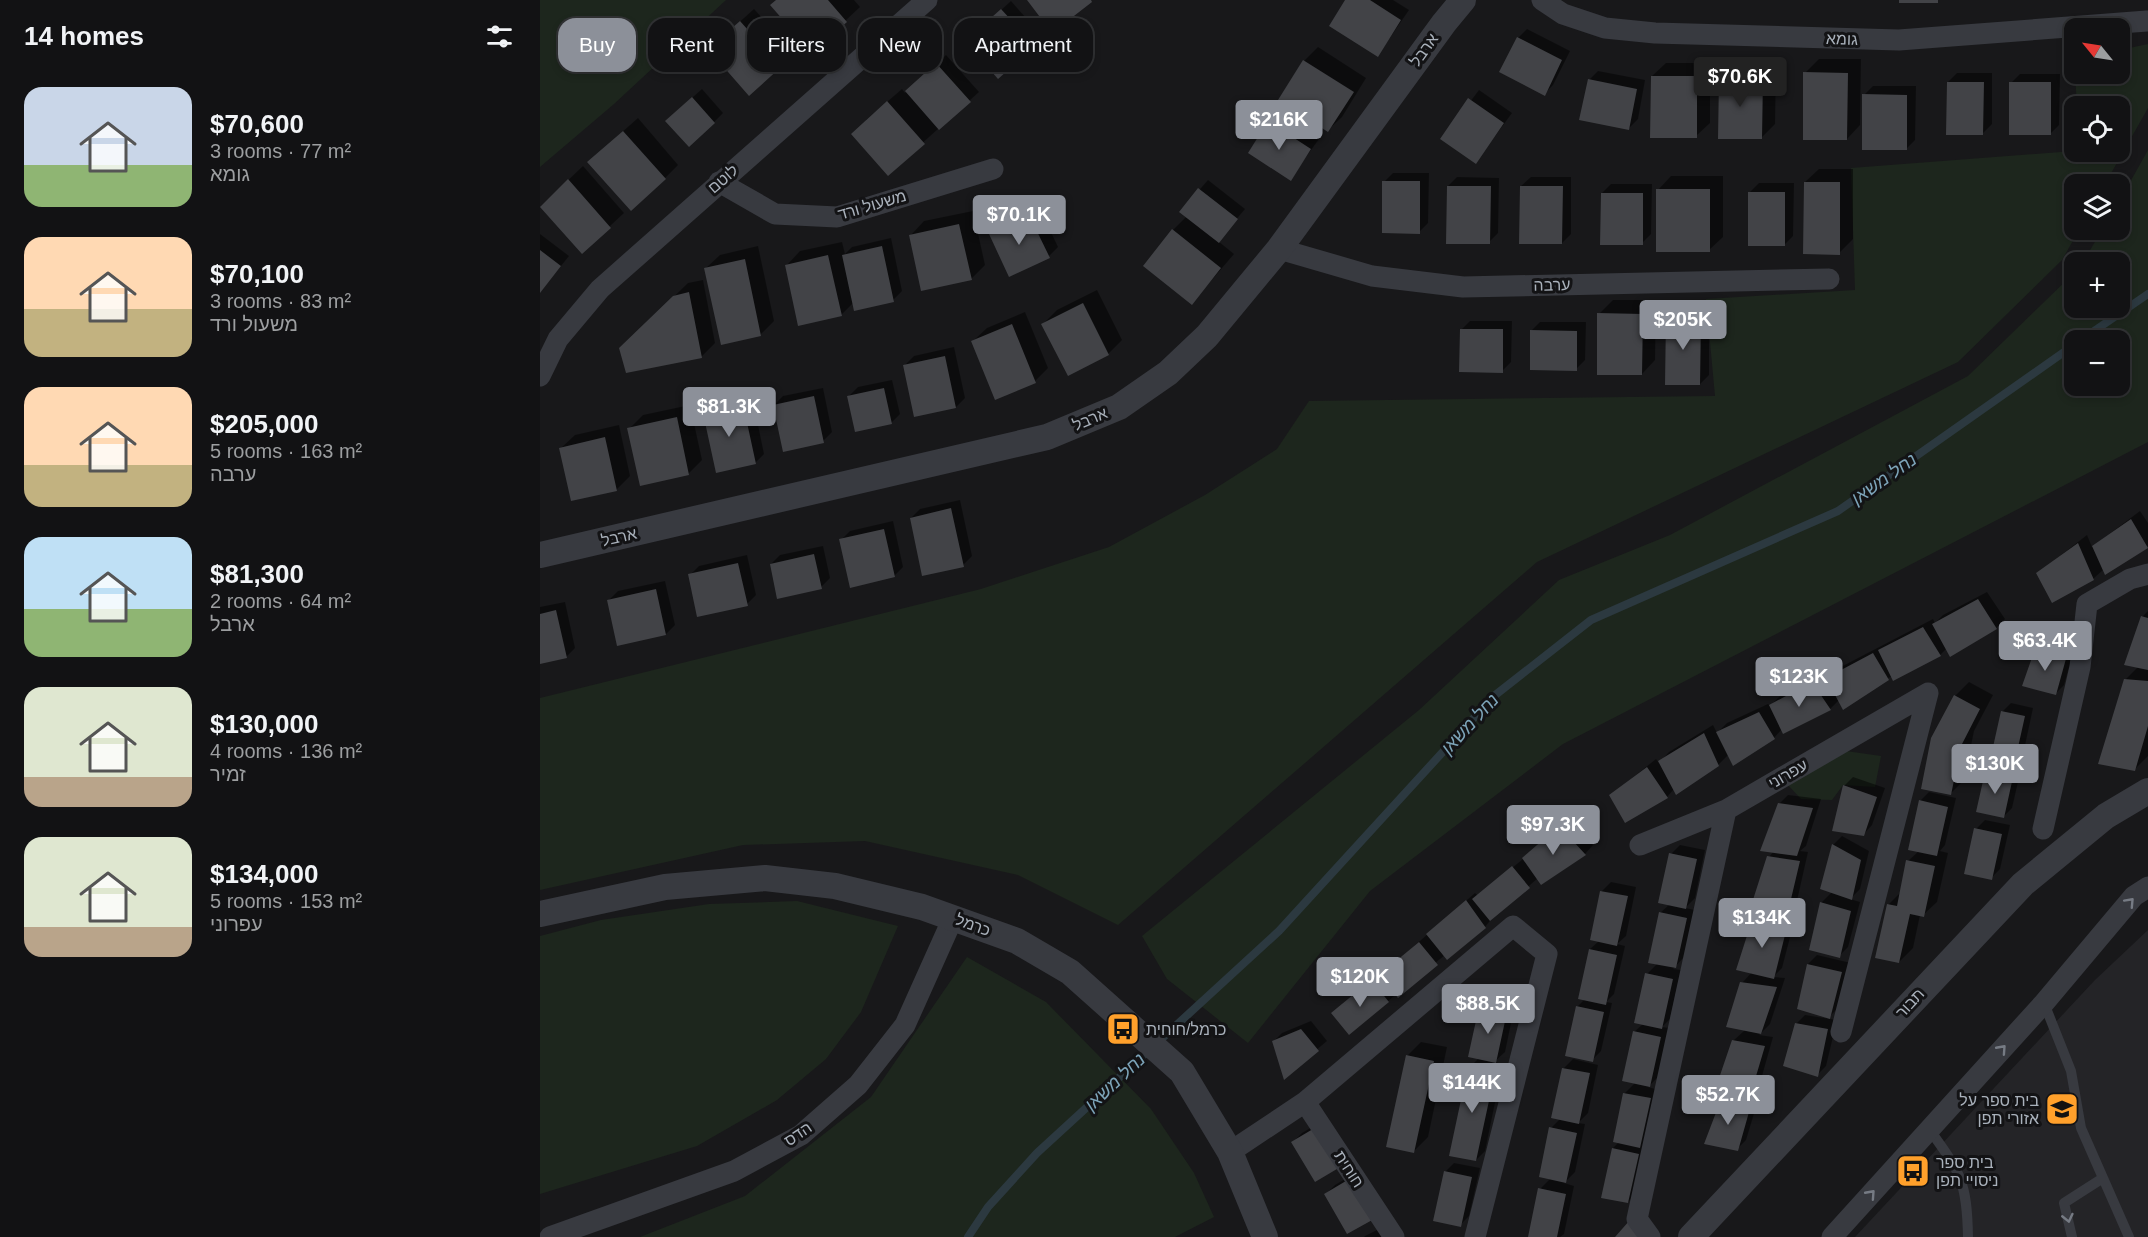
<!DOCTYPE html>
<meta charset="utf-8">
<style>
:root{--surface:#121214;--page:#1f2022;--text:#f1f3f6;--muted:#9c9ea0;--line:#313234;--accent:#8c9099}
body{margin:0;font-family:Helvetica,Heebo,sans-serif;background:var(--page);color:var(--text);height:100vh;display:flex;flex-direction:column;font-size:22px;white-space:nowrap}
*{box-sizing:border-box;margin:0}
p{font-size:20px;color:var(--muted)}
.icon{flex:none;width:33px;height:33px;fill:none;stroke:currentColor;stroke-width:2;stroke-linecap:round;stroke-linejoin:round}
.map{position:relative;flex:1;overflow:hidden}
.side{display:flex;flex-direction:column;background:var(--surface);width:540px}
.side>*{flex:none}
.hud{position:absolute;left:18px;top:18px;width:570px;height:54px;display:flex;gap:12px}
.needle{width:39px;rotate:300deg}
.tools{position:absolute;left:1524px;top:18px;display:grid;gap:12px}
.tools a{display:grid;place-items:center;width:66px;height:66px;border-radius:12px;background:var(--surface);box-shadow:0 3px 9px #0003,0 0 0 2px var(--line);font-size:30px}
.price{position:absolute;translate:-50% -51px;padding:0 14px;border-radius:6px;background:var(--accent);color:#fff;font-size:20px;line-height:39px;filter:drop-shadow(0 2px 3px #0008)}
.price::after{content:'';position:absolute;left:50%;top:36px;width:18px;height:14px;margin-left:-9px;background:inherit;clip-path:polygon(0 0,100% 0,50% 100%)}
.price.current{background:#222;color:#fff}
ul{padding:0;list-style:none}
li{display:flex;align-items:center;gap:18px;height:150px;padding:0 24px}
li span{display:grid;place-items:center;flex:none;width:168px;height:120px;border-radius:18px;color:#555}
li>.icon{margin-inline-start:auto}
span .icon{width:72px;height:72px;fill:#fffc;stroke-width:1}
li b{font-size:26px}
h2{display:flex;justify-content:space-between;align-items:center;height:72px;padding:0 24px;font-size:26px}
.tag{padding:0 21px;border-radius:18px;background:var(--surface);box-shadow:0 3px 9px #0003,0 0 0 2px var(--line);font-size:21px;line-height:54px}
.tag.current{background:var(--accent);color:#fff}
main{display:flex;flex:1;min-height:0}
.map>svg:first-child{display:block}
.built{fill:#242427}
.green{fill:#1d261d;fill-rule:evenodd}
.shadow{fill:#0007}
.lines{fill:none;stroke-linecap:round;stroke-linejoin:round}
.stream{stroke:#2c3940;stroke-width:8}
.building{fill:#424347}
.service{stroke:#383a40;stroke-width:10}
.minor{stroke:#383a40;stroke-width:21}
.tertiary{stroke:#383a40;stroke-width:26}
.oneway{stroke:#767b84}
.labels{text-anchor:middle;dominant-baseline:central;stroke-width:6;stroke-linejoin:round;paint-order:stroke}
.street-label{font-size:16px;fill:#a9b1bb;stroke:#131315}
.poi-label{font-size:16px;fill:#a9b1bb;stroke:#131315;text-anchor:start}
.water-label{font-size:18px;font-style:italic;fill:#7da4b9;stroke:#131315}
</style>
<main>
<section class="side">
<h2>14 homes<svg class="icon" aria-label="filters" viewBox="0 0 24 24"><path d="M4 7h16M4 17h16"/><circle cx="9" cy="7" r="2"/><circle cx="15" cy="17" r="2"/></svg></h2>
<ul>
<li><span style="background:linear-gradient(#c9d6e8 65%,#8fb573 0)"><svg class="icon" aria-label="home" viewBox="0 0 24 24"><path d="M3 11l9-7 9 7M6 9v11h12V9"/></svg></span><div><b>$70,600</b><p>3 rooms · 77 m²</p><p>גומא</p></div></li>
<li><span style="background:linear-gradient(#ffd9b3 60%,#c2b280 0)"><svg class="icon" aria-label="home" viewBox="0 0 24 24"><path d="M3 11l9-7 9 7M6 9v11h12V9"/></svg></span><div><b>$70,100</b><p>3 rooms · 83 m²</p><p>משעול ורד</p></div></li>
<li><span style="background:linear-gradient(#ffd9b3 65%,#c2b280 0)"><svg class="icon" aria-label="home" viewBox="0 0 24 24"><path d="M3 11l9-7 9 7M6 9v11h12V9"/></svg></span><div><b>$205,000</b><p>5 rooms · 163 m²</p><p>ערבה</p></div></li>
<li><span style="background:linear-gradient(#bfe0f5 60%,#8fb573 0)"><svg class="icon" aria-label="home" viewBox="0 0 24 24"><path d="M3 11l9-7 9 7M6 9v11h12V9"/></svg></span><div><b>$81,300</b><p>2 rooms · 64 m²</p><p>ארבל</p></div></li>
<li><span style="background:linear-gradient(#dfe7d0 75%,#b9a48a 0)"><svg class="icon" aria-label="home" viewBox="0 0 24 24"><path d="M3 11l9-7 9 7M6 9v11h12V9"/></svg></span><div><b>$130,000</b><p>4 rooms · 136 m²</p><p>זמיר</p></div></li>
<li><span style="background:linear-gradient(#dfe7d0 75%,#b9a48a 0)"><svg class="icon" aria-label="home" viewBox="0 0 24 24"><path d="M3 11l9-7 9 7M6 9v11h12V9"/></svg></span><div><b>$134,000</b><p>5 rooms · 153 m²</p><p>עפרוני</p></div></li>
</ul>
</section>
<div class="map">
<svg width="1608" height="1237" viewBox="0 0 1608 1237">
<rect width="100%" height="100%" fill="#18181a"/>
<path class="built" d="M1608 930V1237H1315L1555 980Z"/>
<path class="green" d="M0 0H186L74 104 0 167Z
M1608 44V108L1565 184H1534V230H1539L1522 260 1418 362 997 562 578 925 478 875 325 841 203 845 0 890V698L441 589 569 547 665 495 737 449 769 401 1175 396 1166 299 1315 290 1311 168 1534 151 1580 152V106H1537L1535 74H1580V50Z
M1608 150V442L1023 744 830 891 708 1043 627 979 602 936 879 710 1019 580 1130 535 1428 376 1534 273V308H1580V262H1543L1562 230H1580V200ZM1580 340V386H1534V340Z
M1292 749 1341 756 1335 787 1303 785 1292 800 1261 799 1247 784Z
M257 901 358 926 321 1012 286 1059 237 1100 157 1146 0 1194V936L61 920 169 904Z
M427 957 506 1002 611 1109 654 1173 674 1217 635 1237H100L205 1196 331 1097Z"/>
<path class="shadow" d="M238 0H314L320 7 273 51Z
M807 0H853L869 10 838 55Z
M471 1 502 36 494 45 436 33Z
M214 9 254 53 240 66 184 36Z
M987 29 1030 51 1013 85 1004 94 978 38Z
M778 47 826 78 802 117 788 130 740 99 764 61Z
M406 55 439 92 348 174 326 120 362 89 365 93Z
M1279 59H1321L1320 125 1307 139 1265 73Z
M1126 63H1170V123L1156 136 1112 76Z
M1194 65H1236L1235 124 1221 138 1181 79Z
M1058 71 1105 80 1098 119 1089 128 1049 80Z
M1417 73H1452V124L1443 133 1408 82Z
M1480 74H1520L1519 125 1510 134 1471 83Z
M1333 86H1376L1375 140 1366 149 1324 95Z
M162 89 183 113 174 122 136 112Z
M939 90 972 113 936 162 902 139Z
M739 113 779 139 750 179 730 122Z
M98 118 138 165 125 178 63 149Z
M43 166 84 213 42 252 1 206Z
M1279 169H1313V239L1299 253 1265 182Z
M853 173H889L888 223 879 232 844 182Z
M1131 176H1183V237L1169 250 1118 190Z
M917 177 959 178 958 233 949 242 908 186Z
M991 177H1031V234L1022 243 981 186Z
M668 180 705 209 678 241 694 254 652 303 633 230 647 216 641 211Z
M1219 183H1254L1253 236 1244 245 1210 192Z
M1071 184H1112L1111 234 1102 243 1062 193Z
M499 207 518 247 509 256 470 275 451 235 460 226Z
M433 211 445 265 431 279 371 235 384 221Z
M0 234 29 256 0 292Z
M351 238 362 291 353 300 314 302 301 315 247 265 260 251 302 242 305 254 312 247Z
M218 246 234 321 220 335 166 268 180 255Z
M163 280 175 343 162 356 81 348 148 283Z
M557 290 582 340 568 354 528 374 503 324 517 310Z
M1073 300H1116L1115 360 1102 374 1059 314Z
M1136 308H1169V375L1160 384 1127 317Z
M485 312 508 368 495 381 433 341 447 328Z
M930 321H972L971 362 962 371 921 330Z
M1000 322H1046L1045 360 1036 369 991 331Z
M414 347 425 398 416 407 365 365 374 356Z
M352 380 360 414 351 423 309 396 318 387Z
M283 388 292 432 283 441 234 405 243 396Z
M212 396 224 454 215 463 165 414 174 405Z
M150 405 162 460 148 474 89 429 103 415Z
M79 425 90 476 76 490 21 448 35 435Z
M420 500 432 556 423 565 371 518 380 509Z
M1600 511 1608 523V546L1566 573 1564 569 1553 579 1498 573 1547 535 1552 547Z
M353 521 363 567 354 576 301 540 310 531Z
M283 546 290 578 281 587 231 564 240 555Z
M207 555 216 595 207 604 150 575 159 566Z
M125 581 135 625 126 634 69 600 78 591Z
M1447 592 1465 619 1456 628 1411 655 1407 648 1400 655 1299 700 1290 709 1244 732 1242 729 1234 738 1189 754 1178 765 1134 789 1127 797 1071 795 1116 759 1119 763 1129 752 1173 725 1177 733 1187 723 1228 704 1230 706 1240 696 1282 674 1286 680 1297 669 1393 619 1395 623 1403 615Z
M25 602 35 648 26 657 0 663V607Z
M1608 611V756L1594 770 1585 680 1598 667 1602 617Z
M1506 640 1535 646 1524 685 1515 694 1496 650Z
M1429 682 1453 695 1434 731 1424 780 1410 794 1415 696Z
M1471 703 1493 708 1484 750 1475 759 1462 712Z
M1455 763 1481 769 1472 808 1463 817 1446 772Z
M1313 777 1345 788 1332 825 1323 835 1304 786Z
M1389 792 1416 798 1405 845 1400 851 1408 853 1397 902 1383 915H1380L1373 948 1359 962 1348 905 1361 892 1368 861 1379 851 1380 801Z
M1248 795 1281 799 1266 846 1260 851 1268 852 1256 905 1245 916 1255 918 1242 968 1233 977 1245 978 1230 1024 1219 1035 1233 1037 1220 1083 1210 1092 1193 1041 1205 1030 1202 983 1212 972 1214 920 1223 911 1244 916 1245 913 1229 857 1234 851 1239 804Z
M1029 818 1053 845 1045 854 998 878 953 917 945 927 905 955 848 1001 802 1004 841 973 842 974 935 893 938 896 983 859Z
M1445 820 1470 825 1460 869 1451 878 1436 829Z
M1302 836 1329 851 1320 889 1310 899 1320 902 1308 947 1299 956 1270 949 1282 902 1292 892 1293 845Z
M1140 845 1165 850 1155 898 1145 908 1155 910 1144 957 1133 969 1141 970 1130 1019 1122 1027 1129 1028 1119 1076 1108 1087 1119 1090 1097 1193 1088 1202 1073 1148 1079 1142 1085 1093 1096 1082 1094 1032 1103 1024 1107 974 1118 963 1120 913 1130 904 1131 854Z
M1071 882 1096 887 1086 936 1077 944 1085 946 1074 994 1066 1002 1072 1003 1061 1051 1052 1060 1037 1007 1045 999 1050 949 1059 941 1062 891Z
M1277 955 1311 963 1298 1008 1288 1018 1268 964Z
M950 998 975 1004 965 1052 954 1062 963 1064 945 1151 936 1160 929 1068 940 1057 930 1055 941 1007Z
M1265 1015 1297 1020 1286 1066 1277 1075 1256 1024Z
M771 1021 787 1041 744 1077 733 1042 742 1033Z
M881 1042 907 1047 888 1137 874 1151 867 1056Z
M1033 1059 1058 1065 1048 1113 1038 1123 1045 1124 1035 1172 1024 1183 1034 1186 1024 1234 1020 1237H989L1000 1189 1011 1178V1128L1021 1118 1013 1116 1024 1068Z
M1190 1093 1219 1097 1206 1140 1197 1149 1181 1103Z
M787 1118 810 1156 753 1142 762 1133Z
M914 1163 940 1168 929 1216 920 1225 905 1172Z
M820 1170 842 1208 786 1194 795 1185Z
M851 1223 858 1237H824L825 1236Z"/>
<g class="lines">
<path class="stream" d="M1541 340 1608 294
M428 1237 448 1207 497 1153 739 931 954 696 1051 620 1298 511 1534 345"/>
</g>
<path class="building" d="M236 0H288L307 22 272 53 230 5Z
M487 0H551L552 2 512 33Z
M805 0H830L861 20 838 57 789 26Z
M1359 0H1398V3H1359Z
M461 9 495 46 458 79 425 41Z
M200 21 241 67 209 96 168 49Z
M977 37 1022 60 1005 96 959 72Z
M763 60 814 92 788 132 738 100Z
M396 63 431 102 399 130 365 91Z
M1263 72 1308 73 1307 140H1263Z
M1111 76H1157V138H1110Z
M1179 78H1223L1222 139H1178Z
M1048 79 1097 89 1089 130 1039 120Z
M1407 82H1444L1443 135H1406Z
M1469 82H1511V135H1469Z
M1322 94 1367 95V150H1322Z
M152 97 175 123 149 147 125 121Z
M928 98 964 123 936 164 900 139Z
M347 101 385 144 348 176 311 134Z
M728 121 771 149 751 181 708 153Z
M83 131 126 179 91 211 47 162Z
M28 179 71 228 42 254 0 207Z
M842 181H880V234L842 233Z
M1264 182H1300V255L1263 254Z
M907 186H951L950 244H906Z
M980 186H1023L1022 244H979Z
M658 188 698 219 679 243 639 212Z
M1116 189H1170V252H1116Z
M1208 192H1245V246H1208Z
M1061 193H1103V245H1060Z
M489 215 510 258 469 277 449 234Z
M419 224 432 280 381 291 369 235Z
M632 229 681 268 652 305 603 266Z
M342 246 354 302 314 311 302 255Z
M0 250 21 266 0 293Z
M288 255 302 316 258 326 245 265Z
M205 259 221 336 181 345 164 268Z
M149 292 162 358 86 373 79 348 133 296Z
M543 303 569 355 528 376 501 324Z
M1057 313 1103 314 1102 375H1057Z
M1126 316 1161 317 1160 385H1125Z
M472 324 496 383 455 400 431 341Z
M920 329H963V373L919 372Z
M990 330 1037 331V371L990 370Z
M405 356 416 408 374 417 363 365Z
M344 388 352 424 315 432 307 396Z
M274 396 284 443 243 452 233 405Z
M203 404 216 464 176 473 163 413Z
M137 417 149 475 100 486 87 428Z
M65 437 77 491 31 501 19 448Z
M411 508 424 567 382 576 370 518Z
M1591 519 1608 548 1565 575 1552 546Z
M344 529 355 577 310 588 299 539Z
M1538 543 1554 580 1512 603 1496 573Z
M274 554 282 589 237 599 230 564Z
M198 563 208 606 157 617 148 574Z
M116 589 126 635 77 646 67 600Z
M1438 599 1457 629 1410 657 1392 624Z
M16 610 27 658 0 664V614Z
M1601 616 1608 618V670L1584 665Z
M1383 627 1401 656 1353 681 1338 650Z
M1495 649 1527 655 1516 695 1482 686Z
M1333 653 1349 680 1303 710 1286 678Z
M1584 679 1608 681V726L1595 771 1558 764Z
M1272 682 1291 710 1243 734 1229 705Z
M1414 695 1440 709 1421 746 1411 795 1381 789 1391 738Z
M1461 711 1485 716 1475 761 1451 756Z
M1219 712 1235 739 1193 766 1176 732Z
M1164 733 1179 766 1136 795 1118 761Z
M1107 767 1128 798 1085 823 1069 795Z
M1445 772 1473 777 1464 818 1436 812Z
M1303 785 1337 797 1324 836 1292 831Z
M1379 800 1408 807 1397 856 1368 850Z
M1238 803 1273 808 1257 856 1220 851Z
M1019 826 1046 855 1001 885 982 858Z
M1434 828 1462 834 1452 880 1424 874Z
M1292 844 1321 860 1312 900 1280 889Z
M1129 853 1157 859 1146 909 1118 903Z
M1227 856 1260 861 1247 916 1211 906Z
M1366 860 1395 866 1384 917 1370 914 1359 963 1335 958 1347 904 1357 906Z
M972 866 990 888 950 921 932 899Z
M1060 891 1088 896 1077 946 1050 940Z
M926 900 946 928 907 960 886 934Z
M1280 902 1311 911 1300 958 1269 950Z
M1119 912 1147 918 1136 968 1108 963Z
M1212 920 1247 927 1234 979 1196 970Z
M879 942 898 965 858 998 839 975Z
M1049 949 1077 955 1066 1005 1038 999Z
M1267 964 1302 972 1290 1019 1257 1009Z
M1105 973 1133 979 1122 1029 1094 1023Z
M831 980 849 1002 809 1035 791 1013Z
M1200 982 1237 987 1221 1034 1186 1027Z
M1036 1006 1064 1012 1053 1062 1025 1056Z
M939 1007 967 1012 956 1063 928 1057Z
M1255 1023 1288 1029 1278 1077 1243 1066Z
M761 1029 779 1051 744 1080 732 1041Z
M1093 1031 1121 1037 1110 1087 1082 1081Z
M1192 1040 1225 1046 1211 1093 1176 1087Z
M866 1055 894 1061 874 1153 846 1147Z
M928 1067 955 1073 936 1161 909 1156Z
M1022 1068 1050 1073 1039 1124 1011 1118Z
M1083 1093 1111 1098 1100 1148 1073 1142Z
M1180 1102 1211 1105 1198 1151 1164 1144Z
M778 1126 802 1166 775 1182 751 1142Z
M1009 1127 1037 1133 1026 1183 999 1177Z
M1072 1148 1099 1154 1088 1203 1061 1198Z
M904 1171 932 1177 921 1227 893 1221Z
M811 1178 834 1219 807 1234 784 1194Z
M998 1188 1026 1194 1017 1237H988Z
M1090 1220 1109 1237H1075Z"/>
<g class="lines">
<path class="service" d="M1504 1003 1531 1071 1541 1128 1589 1237
M1389 1129C1421 1173 1427 1182 1428 1237
M1532 1237 1524 1203 1563 1178"/>
<path class="minor" d="M1002 0 1023 14 1065 28 1115 33 1359 40 1607 21
M179 182 235 214 297 217 453 169
M739 249 832 276 923 287 1289 279
M0 376 18 339 60 289 387 0
M1503 829 1540 667 1547 604 1590 579 1608 574
M1100 845 1186 810
M765 1102 854 1237
M690 1152 765 1102 973 926 1007 954 935 1237
M10 1237 194 1171 261 1135 318 1085 365 1025 413 918
M1110 1237 1097 1219 1186 810 1388 693 1301 1032
M1292 1237 1504 1003 1594 896 1608 887"/>
<path class="tertiary" d="M0 555 507 437 579 407 628 373 667 336 739 249 904 23 923 0
M0 914 125 887 225 878 295 886 382 907 477 941 530 972 642 1072 690 1152 725 1237
M1151 1237 1483 884 1566 816 1608 791"/>
</g>
<defs><path id="oneway-chevron" d="M-2-3.5L2.5 0L-2 3.5" fill="none" stroke-width="1.6" stroke-linecap="round" stroke-linejoin="round" transform="scale(1.5)"/></defs>
<g class="oneway">
<use href="#oneway-chevron" transform="translate(1590 902) rotate(-47)"/>
<use href="#oneway-chevron" transform="translate(1462 1049) rotate(-48)"/>
<use href="#oneway-chevron" transform="translate(1331 1194) rotate(-48)"/>
<use href="#oneway-chevron" transform="translate(1528 1218) rotate(77)"/>
</g>
<defs>
<g id="bus-square" transform="scale(1.725)"><rect x="-9" y="-9" width="18" height="18" rx="4" fill="#ffa02b" stroke="#131315"/><path d="M-5-6H5V4H4V6H2V4H-2V6H-4V4H-5ZM-3.5-4V0h7V-4ZM-3.5 1.2v1.5H-2V1.2ZM2 1.2v1.5H3.5V1.2Z" fill="#111"/></g>
<g id="school-square" transform="scale(1.725)"><rect x="-9" y="-9" width="18" height="18" rx="4" fill="#ffa02b" stroke="#131315"/><path d="M0-5L7-2L0 1L-7-2ZM-4 1L0 2.5L4 1V4Q0 6-4 4Z" fill="#111"/></g>
</defs>
<g fill-rule="evenodd">
<use href="#bus-square" x="583" y="1029"/>
<use href="#school-square" x="1522" y="1109"/>
<use href="#bus-square" x="1373" y="1171"/>
</g>
<g class="labels">
<g class="street-label">
<text transform="translate(1302 39) rotate(2)">גומא</text>
<text transform="translate(884 50) rotate(-54)">ארבל</text>
<text transform="translate(183 179) rotate(-41)">לוטם</text>
<text transform="translate(332 205) rotate(-16)">משעול ורד</text>
<text transform="translate(1012 285) rotate(-1)">ערבה</text>
<text transform="translate(550 419) rotate(-23)">ארבל</text>
<text transform="translate(79 537) rotate(-13)">ארבל</text>
<text transform="translate(1248 774) rotate(-30)">עפרוני</text>
<text transform="translate(433 925) rotate(20)">כרמל</text>
<text transform="translate(1370 1003) rotate(-47)">תבור</text>
<text transform="translate(258 1134) rotate(-34)">הדס</text>
<text transform="translate(809 1169) rotate(57)">חוחית</text>
</g>
<g class="poi-label">
<text x="606" y="1029">כרמל/חוחית</text>
<text x="1499" y="1100" text-anchor="end">בית ספר על<tspan x="1499" dy="18">אזורי תפן</tspan></text>
<text x="1396" y="1162">בית ספר<tspan x="1396" dy="18">ניסויי תפן</tspan></text>
</g>
<g class="water-label">
<text transform="translate(1344 479) rotate(-35)">נחל משאן</text>
<text transform="translate(930 724) rotate(-47)">נחל משאן</text>
<text transform="translate(575 1082) rotate(-43)">נחל משאן</text>
</g>
</g>
</svg>
<div class="tools">
<a><svg class="needle" viewBox="-14 -14 28 28"><path d="M0-13l5 13h-10z" fill="#e53935"/><path d="M0 13l5-13h-10z" fill="#9c9ea0"/></svg></a>
<a><svg class="icon" aria-label="locate" viewBox="0 0 24 24"><circle cx="12" cy="12" r="6"/><path d="M12 2v4M12 18v4M2 12h4M18 12h4"/></svg></a>
<a><svg class="icon" aria-label="layers" viewBox="0 0 24 24"><path d="M12 4l9 5-9 5-9-5zM3 14l9 5 9-5"/></svg></a>
<a>+</a>
<a>−</a>
</div>
<b class="price current" style="left:1200px;top:108px">$70.6K</b>
<b class="price" style="left:739px;top:151px">$216K</b>
<b class="price" style="left:479px;top:246px">$70.1K</b>
<b class="price" style="left:1143px;top:351px">$205K</b>
<b class="price" style="left:189px;top:438px">$81.3K</b>
<b class="price" style="left:1505px;top:672px">$63.4K</b>
<b class="price" style="left:1259px;top:708px">$123K</b>
<b class="price" style="left:1455px;top:795px">$130K</b>
<b class="price" style="left:1013px;top:856px">$97.3K</b>
<b class="price" style="left:1222px;top:949px">$134K</b>
<b class="price" style="left:820px;top:1008px">$120K</b>
<b class="price" style="left:948px;top:1035px">$88.5K</b>
<b class="price" style="left:932px;top:1114px">$144K</b>
<b class="price" style="left:1188px;top:1126px">$52.7K</b>
<div class="hud">
<a class="tag current">Buy</a>
<a class="tag">Rent</a>
<a class="tag">Filters</a>
<a class="tag">New</a>
<a class="tag">Apartment</a>
</div>
</div>
</main>
